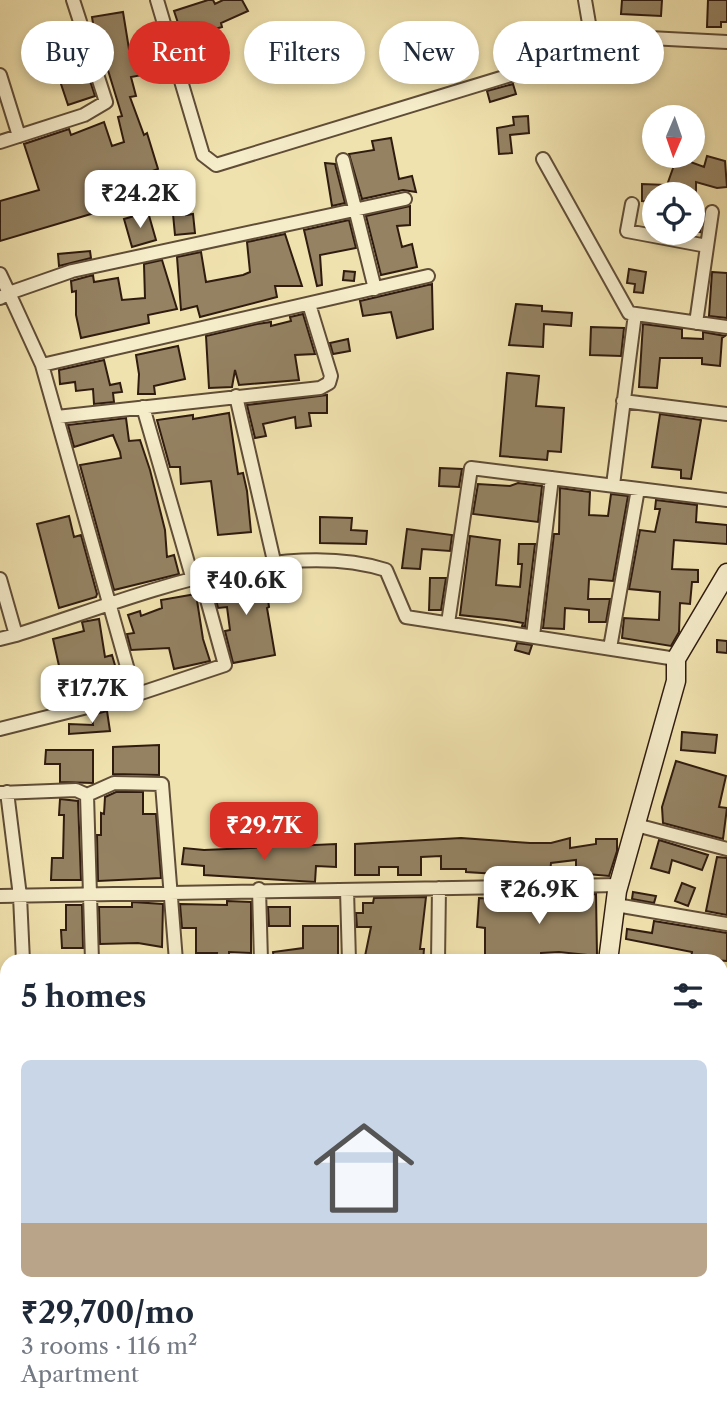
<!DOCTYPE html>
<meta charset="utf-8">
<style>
:root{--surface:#fff;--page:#f2f2f3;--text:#1f2937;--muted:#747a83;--accent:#d93025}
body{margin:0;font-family:"Libre Caslon Text",serif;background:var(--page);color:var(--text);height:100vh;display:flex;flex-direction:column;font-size:26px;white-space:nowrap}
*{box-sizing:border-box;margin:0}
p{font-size:23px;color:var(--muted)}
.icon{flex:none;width:38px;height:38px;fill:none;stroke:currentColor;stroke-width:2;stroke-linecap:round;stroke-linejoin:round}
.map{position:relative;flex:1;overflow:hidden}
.side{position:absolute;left:0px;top:954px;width:728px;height:471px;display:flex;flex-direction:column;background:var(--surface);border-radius:21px 21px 0 0;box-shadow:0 4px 10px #0003}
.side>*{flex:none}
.top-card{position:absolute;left:21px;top:21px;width:686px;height:63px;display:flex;gap:14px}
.needle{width:46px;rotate:182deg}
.controls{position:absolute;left:642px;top:105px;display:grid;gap:14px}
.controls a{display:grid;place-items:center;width:63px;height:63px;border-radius:50%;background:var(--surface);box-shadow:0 4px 10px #0003;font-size:35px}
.price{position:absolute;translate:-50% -60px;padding:0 16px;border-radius:14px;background:#fff;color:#222;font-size:23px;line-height:46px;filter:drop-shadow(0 2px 4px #0008)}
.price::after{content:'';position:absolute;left:50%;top:42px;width:21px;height:16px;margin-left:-10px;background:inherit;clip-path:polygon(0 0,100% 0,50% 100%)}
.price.selected{background:var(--accent);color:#fff}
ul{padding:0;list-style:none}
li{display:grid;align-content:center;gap:14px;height:371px;padding:0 21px}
li span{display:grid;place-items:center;height:217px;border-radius:10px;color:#555}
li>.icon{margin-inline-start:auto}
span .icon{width:126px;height:126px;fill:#fffc;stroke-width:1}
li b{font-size:30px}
h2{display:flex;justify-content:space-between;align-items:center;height:84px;padding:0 21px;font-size:30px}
.tag{padding:0 24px;border-radius:32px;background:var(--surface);box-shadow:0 4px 10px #0003;font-size:24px;line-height:63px}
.tag.selected{background:var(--accent);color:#fff}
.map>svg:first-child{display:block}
.building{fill:#948262;stroke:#301b0f;stroke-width:2}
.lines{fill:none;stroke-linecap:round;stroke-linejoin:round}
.street-casing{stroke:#604d37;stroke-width:16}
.secondary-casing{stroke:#301b0f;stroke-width:21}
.street{stroke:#f5ecca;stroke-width:12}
.secondary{stroke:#f5ecca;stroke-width:18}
</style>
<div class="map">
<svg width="727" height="1423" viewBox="0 0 727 1423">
<rect width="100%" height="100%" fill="#f0e2ae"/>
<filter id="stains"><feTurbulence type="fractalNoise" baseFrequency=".00286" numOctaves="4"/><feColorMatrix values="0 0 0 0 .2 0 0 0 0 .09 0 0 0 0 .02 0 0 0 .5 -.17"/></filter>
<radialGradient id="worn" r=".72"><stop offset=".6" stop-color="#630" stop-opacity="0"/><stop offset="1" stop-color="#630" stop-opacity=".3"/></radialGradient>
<path class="building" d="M208 0H213L215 4 223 0H242L248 11 221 23 222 27 183 38 174 11Z
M622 0H662L661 16 621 14Z
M708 0H727V22H721V27H707Z
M123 12 129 49 135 48 142 75 131 77 136 96 130 97 144 135 147 133 158 169 95 192 101 211 0 241V201L39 190 24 144 69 129 71 135 104 122 112 146 124 142 118 117 122 116 103 54H100L96 42 92 17Z
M79 47 95 96 68 105 60 81 62 80 56 52Z
M513 84 516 94 490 102 487 91Z
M528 116 529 133 510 135 512 153 499 154 497 128 514 125 513 117Z
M391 138 399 179 412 176 416 192 403 190 362 199 349 154 374 150 372 141Z
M707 156 725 161 727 187 717 188 696 182V194H654V202L642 201V184L667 185 677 157 704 167Z
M325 163 335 164 345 203 332 206Z
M184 192 186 215 193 214 195 233 175 235 171 193Z
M410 206V225L397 226 402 247 412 244 417 267 381 275 366 216Z
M148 212 156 240 132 247 124 219Z
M693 212 703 214 700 232 693 231Z
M349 220 356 248 320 255 322 285 317 286 304 230Z
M285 234 302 286H275L277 297 200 317 197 306 181 310 177 257 201 252 206 282 243 275 250 272 247 242Z
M90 251 91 258 59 266 58 254Z
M162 260 177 309 148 315 149 323 81 338 76 315V291L72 292 71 281 93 275 94 282 118 278 122 300 145 298 144 264Z
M629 269 646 272 643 293 634 292 635 284 627 283Z
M344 271 355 272 354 281 343 280Z
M712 272 727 273V318L709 316Z
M432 284 433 329 397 338 391 312 363 316 360 301Z
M516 304 542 306V311L572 313 571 326 544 324 543 347 509 345Z
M303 314 315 354 295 355 299 380 239 385 235 370 232 387 209 388 206 336 257 324 271 322V326L291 321 290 317Z
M643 324 682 329V338L703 339V332L725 336 722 338 720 366 702 364V358H660L657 388 639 387Z
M591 327 624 328 621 356 590 355Z
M348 339 350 351 333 354 330 343Z
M178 346 185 379 154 386 155 394H138L139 374 136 355Z
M104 360 110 385 120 383 122 392 113 393 114 402 94 404 93 389 76 391 75 382 60 384 59 370Z
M507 373 539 376 536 406 564 408 561 452 548 451 547 460 500 456Z
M327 395V413H309L311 426 296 428 295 417 263 424 266 436 255 438 247 405Z
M229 413 238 474 243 473 247 491 251 532 218 535 211 481 181 484 180 467H170L157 420 193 415V419Z
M660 414 701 420 691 479 681 478V470L652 467Z
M126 418 129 441 140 440 150 470 165 530 167 557 174 555 179 574 114 590 80 465 121 458 120 452 113 435 74 447 68 425Z
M440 468 462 469 459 487 439 486Z
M518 483 542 486 538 522 473 514 478 484 510 486Z
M560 488 590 492 589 515 608 516 611 494 628 496 613 581 589 579 588 599H610L606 622H589V610L565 608 564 629 543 628 554 534H559Z
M656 500 697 505 696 522 727 525V544L674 540 672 569 698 570V582H692L690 604 680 603 679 632 671 646 622 638 624 618 659 620 660 592 629 589 640 530 655 532 660 509H655Z
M69 516 74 537 81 535 97 594 96 597 59 608 37 524Z
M320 517 352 518 351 530 367 531 366 544 320 543Z
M407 529 452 535 450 551 422 549 420 569 402 568Z
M470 536 500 540 496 585 520 587 522 564H518L519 544H535L525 627 522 626 523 623 506 620 460 615Z
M255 575 256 579 265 577 269 607 267 608 275 655 233 663 225 631 230 630 227 607 218 608 212 583Z
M430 578H446L441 610H429Z
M196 594 203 639 210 661 174 669 169 648 131 650 127 634 134 633 128 615 140 611 141 616 162 608 161 600Z
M99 619 105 657 112 655 121 686 67 702 53 639 84 631 82 622Z
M717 640 727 641V653L717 652Z
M517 643 532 645 529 654 515 650Z
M107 711 110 731 69 734V724L93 725 92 715Z
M682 732 717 735 715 753 681 750Z
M159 745V775L113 774V747Z
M46 750H93V783L60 782V764H45Z
M676 761 726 776 719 807 727 808 723 839 663 823 662 807Z
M116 792H143V814H156L161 878 98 881 97 835H101V813L104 814 105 797Z
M60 799 78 801 81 880H51L52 858H63L64 815H59Z
M461 838 530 843H551L570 838V848L596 844V839H617V851L609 876 576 873V860L551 863 550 873 528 872V876L466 872V869H441V856L421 857V875H398V867H379V875H355V844Z
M659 840 708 855 702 870 672 860 669 873 651 868Z
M336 844V867L316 866 315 882 204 875V866L182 864 184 848 204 850Z
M717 857 727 858V915L706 911Z
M682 883 695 888 688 906 675 901Z
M633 892 656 896 654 903 632 899Z
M596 894 597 956 559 952 541 953V961L485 958V928L477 927 479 898 510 900V896L562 898V895Z
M426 897 420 949H424L423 961H364L371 927H357L356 913H363V903H373L374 898Z
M227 901 251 902V953L229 952V961H216L217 953H196V928H182L180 904 227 905Z
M132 902 163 904 162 947 138 943 100 944 99 907H132Z
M66 905H82L83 948H62L61 930H66Z
M268 907H290V926H269Z
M654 921 727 933V961L691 958 692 952 626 939 627 929 652 933Z
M303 926H338V961H274L273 952 303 948Z"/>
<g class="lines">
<g class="street-casing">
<path id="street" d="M157 0 203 155 216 165 514 74 591 35 585 0
M591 35 727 42
M0 75 19 136
M0 142 84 115 106 102 73 0
M543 159 629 313 727 327
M343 160 375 289
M632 204 627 231 707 246
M0 274 9 293 0 298
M696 323 712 212
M42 365 428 276
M236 396 274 561
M623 401 727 414
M143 407 193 580
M57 417 320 388 329 383 331 376 309 304
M613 485 635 314
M0 579 16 635C123 602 276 535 386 570L406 617 676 659
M448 623 471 468 727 500
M533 636 552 478
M0 639 16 635
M610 648 638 489
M135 695 42 365 9 293 72 271 405 199
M0 729 135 695 225 665 201 578
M7 792 20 896 23 961
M0 793 76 790 87 795 92 961
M87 795 114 783 162 784 176 961
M636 825 727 849
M259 889 261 961
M347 890 349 961
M0 896 619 885
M616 905 727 924
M438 961 439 888
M721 1001 727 1002
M0 1077H7
M721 1084 727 1085
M0 1135H7
M721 1182H727
M0 1202H7
M0 1418 17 1423
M702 1418 704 1423
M306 1423 308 1418
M392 1423V1418
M566 1423 567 1418
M622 1423 629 1418"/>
</g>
<g class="secondary-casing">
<path id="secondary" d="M608 961 617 891 676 681V659L727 573
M721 1339 727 1338"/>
</g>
<use href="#street" class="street"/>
<use href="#secondary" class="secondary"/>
</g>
<rect width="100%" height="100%" filter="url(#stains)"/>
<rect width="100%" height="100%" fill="url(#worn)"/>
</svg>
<div class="controls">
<a><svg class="needle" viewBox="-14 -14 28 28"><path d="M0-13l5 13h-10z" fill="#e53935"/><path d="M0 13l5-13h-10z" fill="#747a83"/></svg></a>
<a><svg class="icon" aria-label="locate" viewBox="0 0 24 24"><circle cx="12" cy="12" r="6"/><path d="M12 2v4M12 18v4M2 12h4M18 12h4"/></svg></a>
</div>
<b class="price" style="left:140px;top:230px">₹24.2K</b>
<b class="price" style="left:246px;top:617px">₹40.6K</b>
<b class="price" style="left:92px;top:725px">₹17.7K</b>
<b class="price selected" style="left:264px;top:862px">₹29.7K</b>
<b class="price" style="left:539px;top:926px">₹26.9K</b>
<div class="top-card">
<a class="tag">Buy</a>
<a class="tag selected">Rent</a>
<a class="tag">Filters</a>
<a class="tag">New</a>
<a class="tag">Apartment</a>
</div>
<section class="side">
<h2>5 homes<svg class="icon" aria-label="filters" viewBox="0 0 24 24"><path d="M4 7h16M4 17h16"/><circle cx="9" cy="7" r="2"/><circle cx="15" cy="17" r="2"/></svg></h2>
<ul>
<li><span style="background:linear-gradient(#c9d6e8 75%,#b9a48a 0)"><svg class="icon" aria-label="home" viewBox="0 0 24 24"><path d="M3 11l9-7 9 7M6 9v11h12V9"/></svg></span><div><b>₹29,700/mo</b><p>3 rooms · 116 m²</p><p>Apartment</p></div></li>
</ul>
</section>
</div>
